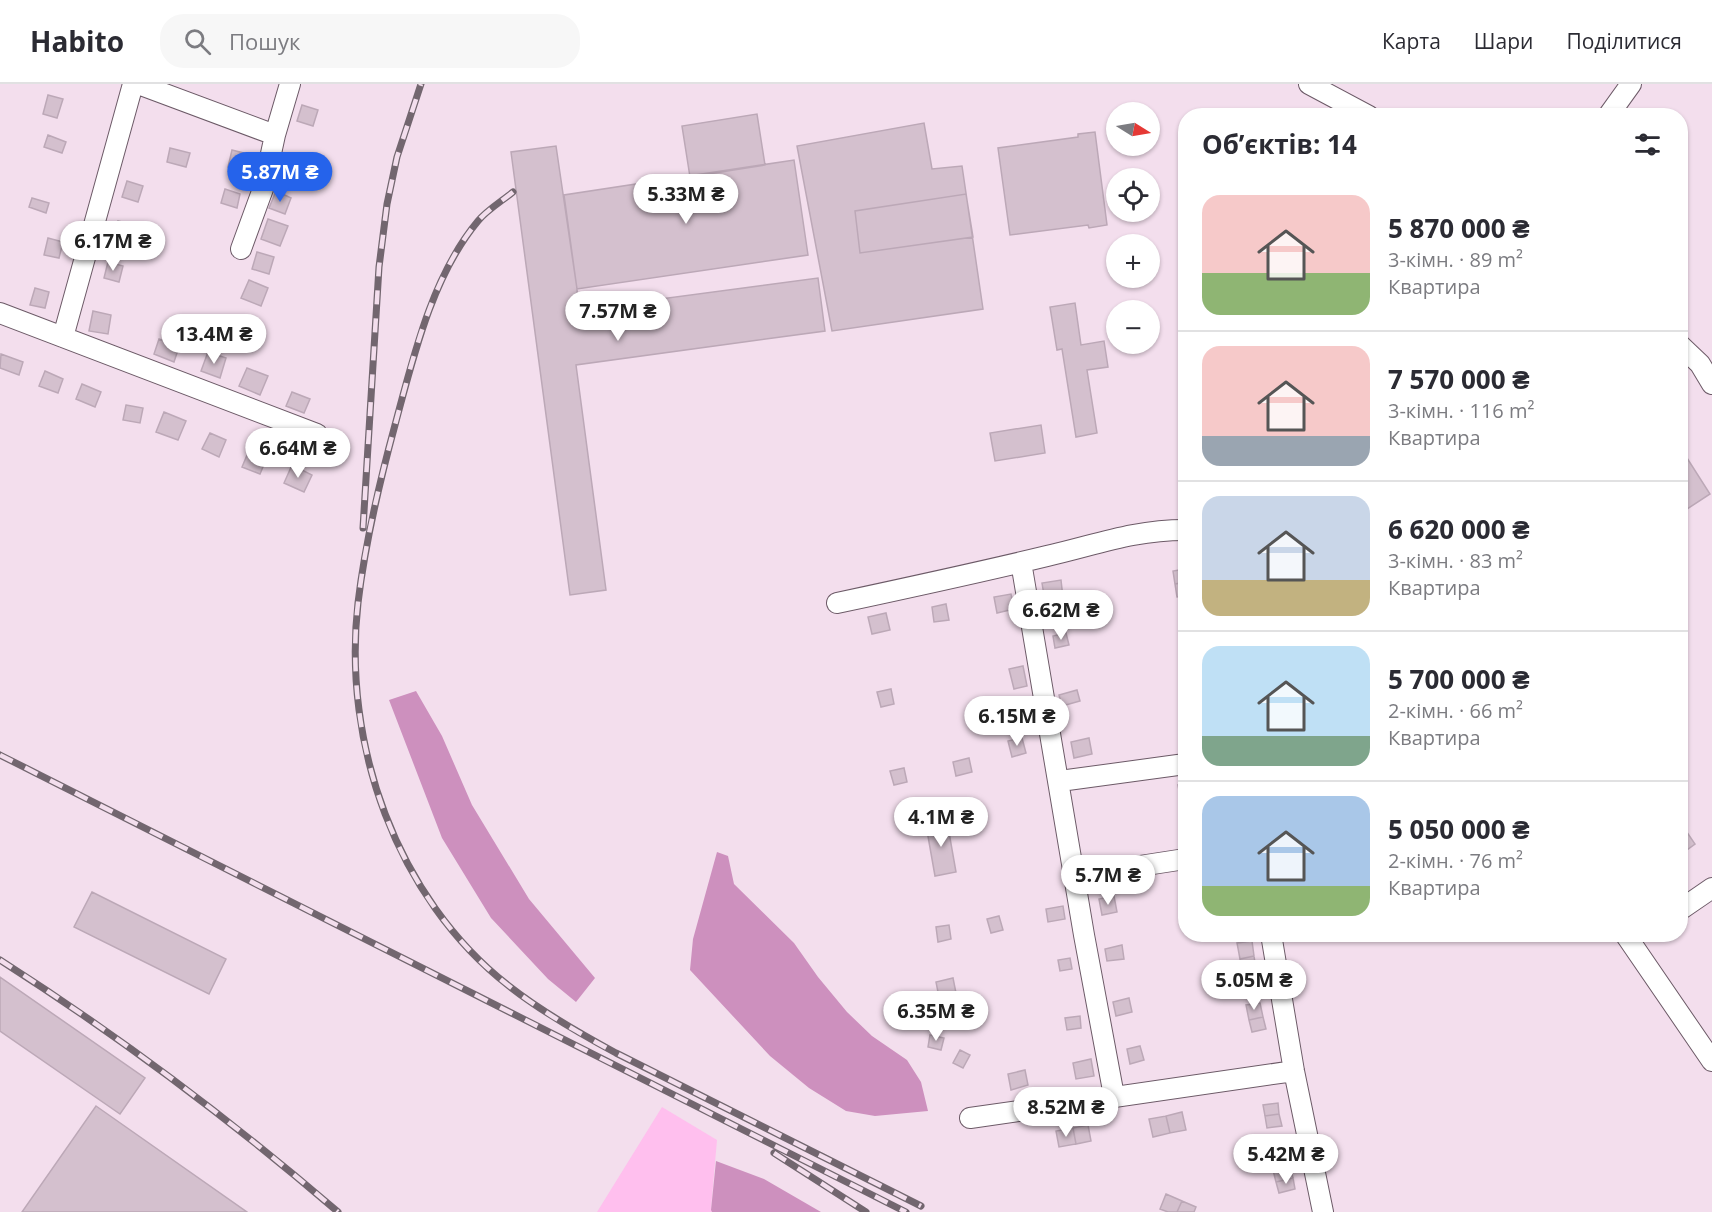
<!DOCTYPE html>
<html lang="uk">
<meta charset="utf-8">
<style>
:root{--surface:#fff;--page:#f7f7f7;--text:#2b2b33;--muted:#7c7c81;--line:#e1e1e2;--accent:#2563eb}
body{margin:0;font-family:"Open Sans",sans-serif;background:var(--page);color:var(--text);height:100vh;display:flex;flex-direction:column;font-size:22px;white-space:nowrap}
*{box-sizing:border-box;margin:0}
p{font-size:20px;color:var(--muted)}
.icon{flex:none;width:33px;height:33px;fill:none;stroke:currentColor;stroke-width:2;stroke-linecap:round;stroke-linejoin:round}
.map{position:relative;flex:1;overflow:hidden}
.details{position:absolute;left:1178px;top:24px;width:510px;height:834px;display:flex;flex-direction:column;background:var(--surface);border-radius:24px;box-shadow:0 2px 4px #0004}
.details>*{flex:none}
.needle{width:39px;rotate:101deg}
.buttons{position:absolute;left:1106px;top:18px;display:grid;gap:12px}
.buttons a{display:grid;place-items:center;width:54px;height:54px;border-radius:50%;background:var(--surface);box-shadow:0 2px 4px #0004;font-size:30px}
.price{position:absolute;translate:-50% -51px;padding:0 14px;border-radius:21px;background:#fff;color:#222;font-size:20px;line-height:39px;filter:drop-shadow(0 2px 3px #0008)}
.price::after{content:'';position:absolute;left:50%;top:36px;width:18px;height:14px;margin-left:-9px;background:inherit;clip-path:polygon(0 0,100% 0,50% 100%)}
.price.active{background:var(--accent);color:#fff}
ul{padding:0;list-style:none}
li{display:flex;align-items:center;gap:18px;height:150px;padding:0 24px}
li+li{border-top:2px solid var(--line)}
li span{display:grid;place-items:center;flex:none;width:168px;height:120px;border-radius:18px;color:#555}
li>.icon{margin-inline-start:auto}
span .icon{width:72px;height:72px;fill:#fffc;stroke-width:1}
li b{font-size:26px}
h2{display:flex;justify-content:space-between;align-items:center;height:72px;padding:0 24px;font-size:26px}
header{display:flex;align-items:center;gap:36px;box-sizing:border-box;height:84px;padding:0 30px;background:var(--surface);border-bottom:2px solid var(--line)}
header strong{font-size:28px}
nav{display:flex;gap:33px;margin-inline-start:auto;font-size:21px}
.search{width:420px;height:54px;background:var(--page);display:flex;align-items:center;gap:15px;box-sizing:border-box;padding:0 21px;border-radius:24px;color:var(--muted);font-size:22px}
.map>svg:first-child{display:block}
.green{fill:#ffbfee}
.forest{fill:#cd90be}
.building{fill:#d4c0ce;stroke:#bca8b7;stroke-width:1.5}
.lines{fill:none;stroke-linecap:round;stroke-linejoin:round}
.minor-casing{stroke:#6c5a67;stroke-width:22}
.minor{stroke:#fff;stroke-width:20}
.rail-casing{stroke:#72666f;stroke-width:7}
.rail{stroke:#f3deed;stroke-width:4.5;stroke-dasharray:14;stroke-linecap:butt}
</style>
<header>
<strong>Habito</strong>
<div class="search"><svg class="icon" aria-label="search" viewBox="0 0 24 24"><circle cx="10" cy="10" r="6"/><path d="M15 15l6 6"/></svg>Пошук</div>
<nav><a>Карта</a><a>Шари</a><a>Поділитися</a></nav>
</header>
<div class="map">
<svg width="1712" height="1128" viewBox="0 0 1712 1128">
<rect width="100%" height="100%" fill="#f3deed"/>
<path class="green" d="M662 1023 717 1056 711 1125 712 1128H597Z"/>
<path class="forest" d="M416 607 442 652 472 721 529 815 595 894 576 918 548 895 491 834 442 754 389 616Z
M717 768 728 772 734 800 794 859 818 893 847 928 872 952 907 976 921 998 928 1027 875 1032 846 1027 809 1004 770 972 690 886 693 855Z
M716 1077 764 1095 821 1128H712L711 1126Z"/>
<path class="building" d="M48 11 63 15 57 34 43 30Z
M302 21 318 26 313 42 297 37Z
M757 30 765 81 690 93 682 42Z
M924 39 932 85 962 82 983 225 832 247 797 62Z
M1095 48 1107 141 1089 144 1088 141 1010 151 998 64 1078 53V50Z
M48 51 66 58 62 69 44 63Z
M556 62 577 205 578 226 818 194 825 247 576 281 606 506 570 511 511 68Z
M170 64 190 69 186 83 167 78Z
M232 66 248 70 244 87 228 83Z
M285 72 301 78 296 91 280 85Z
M794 76 808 171 577 205 564 111Z
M127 97 143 102 138 118 122 113Z
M225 105 240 110 237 124 221 119Z
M276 107 291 114 285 130 269 124Z
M966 110 973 153 860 169 855 127Z
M32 114 49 119 46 129 29 123Z
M268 135 288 142 280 162 261 155Z
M118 137 135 141 131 158 114 154Z
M48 154 63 158 59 174 44 171Z
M257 168 274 173 269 190 252 185Z
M108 178 123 182 119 198 104 194Z
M249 196 268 204 261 222 241 214Z
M35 204 49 208 45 224 30 221Z
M1075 219 1081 261 1104 257 1108 283 1087 286 1097 349 1076 353 1062 265 1057 266 1050 223Z
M93 227 111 231 108 250 89 247Z
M159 255 179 263 174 278 154 270Z
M208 268 226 274 220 294 201 287Z
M1 270 23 278 19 291 0 284Z
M247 284 268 292 260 311 239 302Z
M45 287 63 295 58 309 39 302Z
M82 300 101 308 95 323 76 315Z
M292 308 310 315 304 329 286 322Z
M126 321 143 324 140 339 123 336Z
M164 328 186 337 178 356 156 348Z
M1041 341 1045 369 995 377 990 349Z
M210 349 226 356 219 373 202 365Z
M1680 363 1710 410 1681 429 1680 428Z
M250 364 268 371 260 390 242 383Z
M292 381 312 391 304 408 284 399Z
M1185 485V498L1175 500 1173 487Z
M1061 496 1063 514 1045 517 1042 499Z
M1185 498V512L1177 513 1175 500Z
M1011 510 1014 525 997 529 994 513Z
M946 520 949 536 934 538 932 523Z
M886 529 890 546 872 550 868 533Z
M1066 549 1069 561 1055 564 1053 552Z
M1023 582 1027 602 1014 605 1009 585Z
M891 605 894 620 881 623 877 608Z
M1077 606 1080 617 1062 622 1059 611Z
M1022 654 1026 669 1012 673 1008 657Z
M1089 654 1092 670 1074 674 1071 658Z
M969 674 972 688 956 692 953 678Z
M904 684 907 698 894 701 890 687Z
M1185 700V739L1178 701Z
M947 737 956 788 935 792 926 741Z
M1680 738 1695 760 1680 771Z
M92 808 226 875 209 910 74 843Z
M1114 812 1117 828 1102 831 1099 815Z
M1063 822 1065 835 1048 838 1046 825Z
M999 832 1003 846 991 849 987 835Z
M949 841 951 855 938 858 936 843Z
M1252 857 1254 872 1240 875 1237 859Z
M1122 861 1124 875 1107 877 1105 865Z
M1254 872 1256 885 1242 888 1240 875Z
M1070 874 1072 885 1060 887 1058 876Z
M0 893 145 994 120 1030 0 947Z
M953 894 956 909 939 913 936 898Z
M1129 914 1132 928 1116 932 1113 918Z
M1260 919 1263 933 1249 936 1246 921Z
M1080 932 1081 944 1067 946 1065 934Z
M1263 933 1266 945 1252 948 1249 936Z
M930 951 944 954 941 966 928 963Z
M1140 962 1144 976 1130 980 1127 965Z
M960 966 970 971 963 984 953 979Z
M1091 975 1094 992 1076 995 1073 979Z
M1025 986 1028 1001 1011 1006 1008 990Z
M1278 1019 1279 1030 1265 1032 1263 1021Z
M96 1022 247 1128H22Z
M1182 1028 1186 1046 1170 1049 1166 1032Z
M1279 1030 1282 1042 1267 1044 1265 1032Z
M1166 1032 1170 1049 1153 1053 1149 1035Z
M1088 1041 1091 1057 1076 1060 1073 1044Z
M1073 1044 1076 1060 1059 1063 1056 1047Z
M1290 1082 1293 1094 1276 1098 1273 1086Z
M1293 1094 1295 1105 1279 1109 1276 1098Z
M1166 1110 1182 1117 1177 1128H1168L1160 1125Z
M1182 1117 1196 1123 1194 1128H1177Z"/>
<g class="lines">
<g class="minor-casing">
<path id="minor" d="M138 0 275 51
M1309 0 1369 32
M1608 32 1631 0
M241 165 264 102 275 51 290 0
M0 229 317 350
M63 253 133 0
M1680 261 1700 280 1712 300
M1021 478 1084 851 1114 1012
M837 519C907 504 977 489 1047 472 1096 461 1133 446 1185 446
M1060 697 1185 680
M1075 792 1185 775
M1680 826 1712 804
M1271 850 1294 987 1323 1128
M1625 850 1712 977
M970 1034 1294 987"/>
</g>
<use href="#minor" class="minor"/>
<g class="rail-casing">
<path id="rail" d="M513 108C502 117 487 126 478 137 432 192 413 274 395 341 379 400 365 459 358 519 342 659 396 814 509 902 542 928 579 949 616 969L921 1122
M363 444 379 183 387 120 397 73 421 0
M0 671 906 1128
M0 876C119 952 231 1036 338 1128
M774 1069 866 1128"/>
</g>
<use href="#rail" class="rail"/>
</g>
</svg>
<div class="buttons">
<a><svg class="needle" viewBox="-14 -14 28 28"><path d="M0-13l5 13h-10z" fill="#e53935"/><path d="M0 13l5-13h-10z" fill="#7c7c81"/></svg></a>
<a><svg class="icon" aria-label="locate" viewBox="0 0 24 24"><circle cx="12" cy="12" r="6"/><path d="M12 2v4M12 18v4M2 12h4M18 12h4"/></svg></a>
<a>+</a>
<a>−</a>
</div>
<b class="price active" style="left:280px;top:119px">5.87M ₴</b>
<b class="price" style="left:686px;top:141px">5.33M ₴</b>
<b class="price" style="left:113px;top:188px">6.17M ₴</b>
<b class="price" style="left:618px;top:258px">7.57M ₴</b>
<b class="price" style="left:214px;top:281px">13.4M ₴</b>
<b class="price" style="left:298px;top:395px">6.64M ₴</b>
<b class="price" style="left:1061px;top:557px">6.62M ₴</b>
<b class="price" style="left:1017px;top:663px">6.15M ₴</b>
<b class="price" style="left:941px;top:764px">4.1M ₴</b>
<b class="price" style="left:1108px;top:822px">5.7M ₴</b>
<b class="price" style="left:1254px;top:927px">5.05M ₴</b>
<b class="price" style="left:936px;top:958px">6.35M ₴</b>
<b class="price" style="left:1066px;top:1054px">8.52M ₴</b>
<b class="price" style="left:1286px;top:1101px">5.42M ₴</b>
<section class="details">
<h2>Об’єктів: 14<svg class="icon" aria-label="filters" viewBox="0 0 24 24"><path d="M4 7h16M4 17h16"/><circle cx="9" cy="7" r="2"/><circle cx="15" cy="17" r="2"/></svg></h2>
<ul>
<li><span style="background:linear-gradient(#f6c9c9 65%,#8fb573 0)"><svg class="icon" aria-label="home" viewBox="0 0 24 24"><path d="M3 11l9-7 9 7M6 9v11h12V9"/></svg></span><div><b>5 870 000 ₴</b><p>3-кімн. · 89 m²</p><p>Квартира</p></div></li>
<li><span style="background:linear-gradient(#f6c9c9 75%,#9aa5b1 0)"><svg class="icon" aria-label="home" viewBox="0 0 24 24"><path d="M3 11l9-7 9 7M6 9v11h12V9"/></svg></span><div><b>7 570 000 ₴</b><p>3-кімн. · 116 m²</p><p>Квартира</p></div></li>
<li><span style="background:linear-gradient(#c9d6e8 70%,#c2b280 0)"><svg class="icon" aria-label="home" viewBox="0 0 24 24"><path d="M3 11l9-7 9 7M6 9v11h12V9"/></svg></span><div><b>6 620 000 ₴</b><p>3-кімн. · 83 m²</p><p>Квартира</p></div></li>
<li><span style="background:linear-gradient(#bfe0f5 75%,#7fa58c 0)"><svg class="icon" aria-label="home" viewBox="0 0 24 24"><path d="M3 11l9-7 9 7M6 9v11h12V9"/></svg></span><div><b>5 700 000 ₴</b><p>2-кімн. · 66 m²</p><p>Квартира</p></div></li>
<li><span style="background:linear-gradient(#a9c7e8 75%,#8fb573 0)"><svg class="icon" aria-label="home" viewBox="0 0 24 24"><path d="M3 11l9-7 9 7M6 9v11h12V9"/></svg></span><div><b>5 050 000 ₴</b><p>2-кімн. · 76 m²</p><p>Квартира</p></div></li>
</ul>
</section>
</div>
